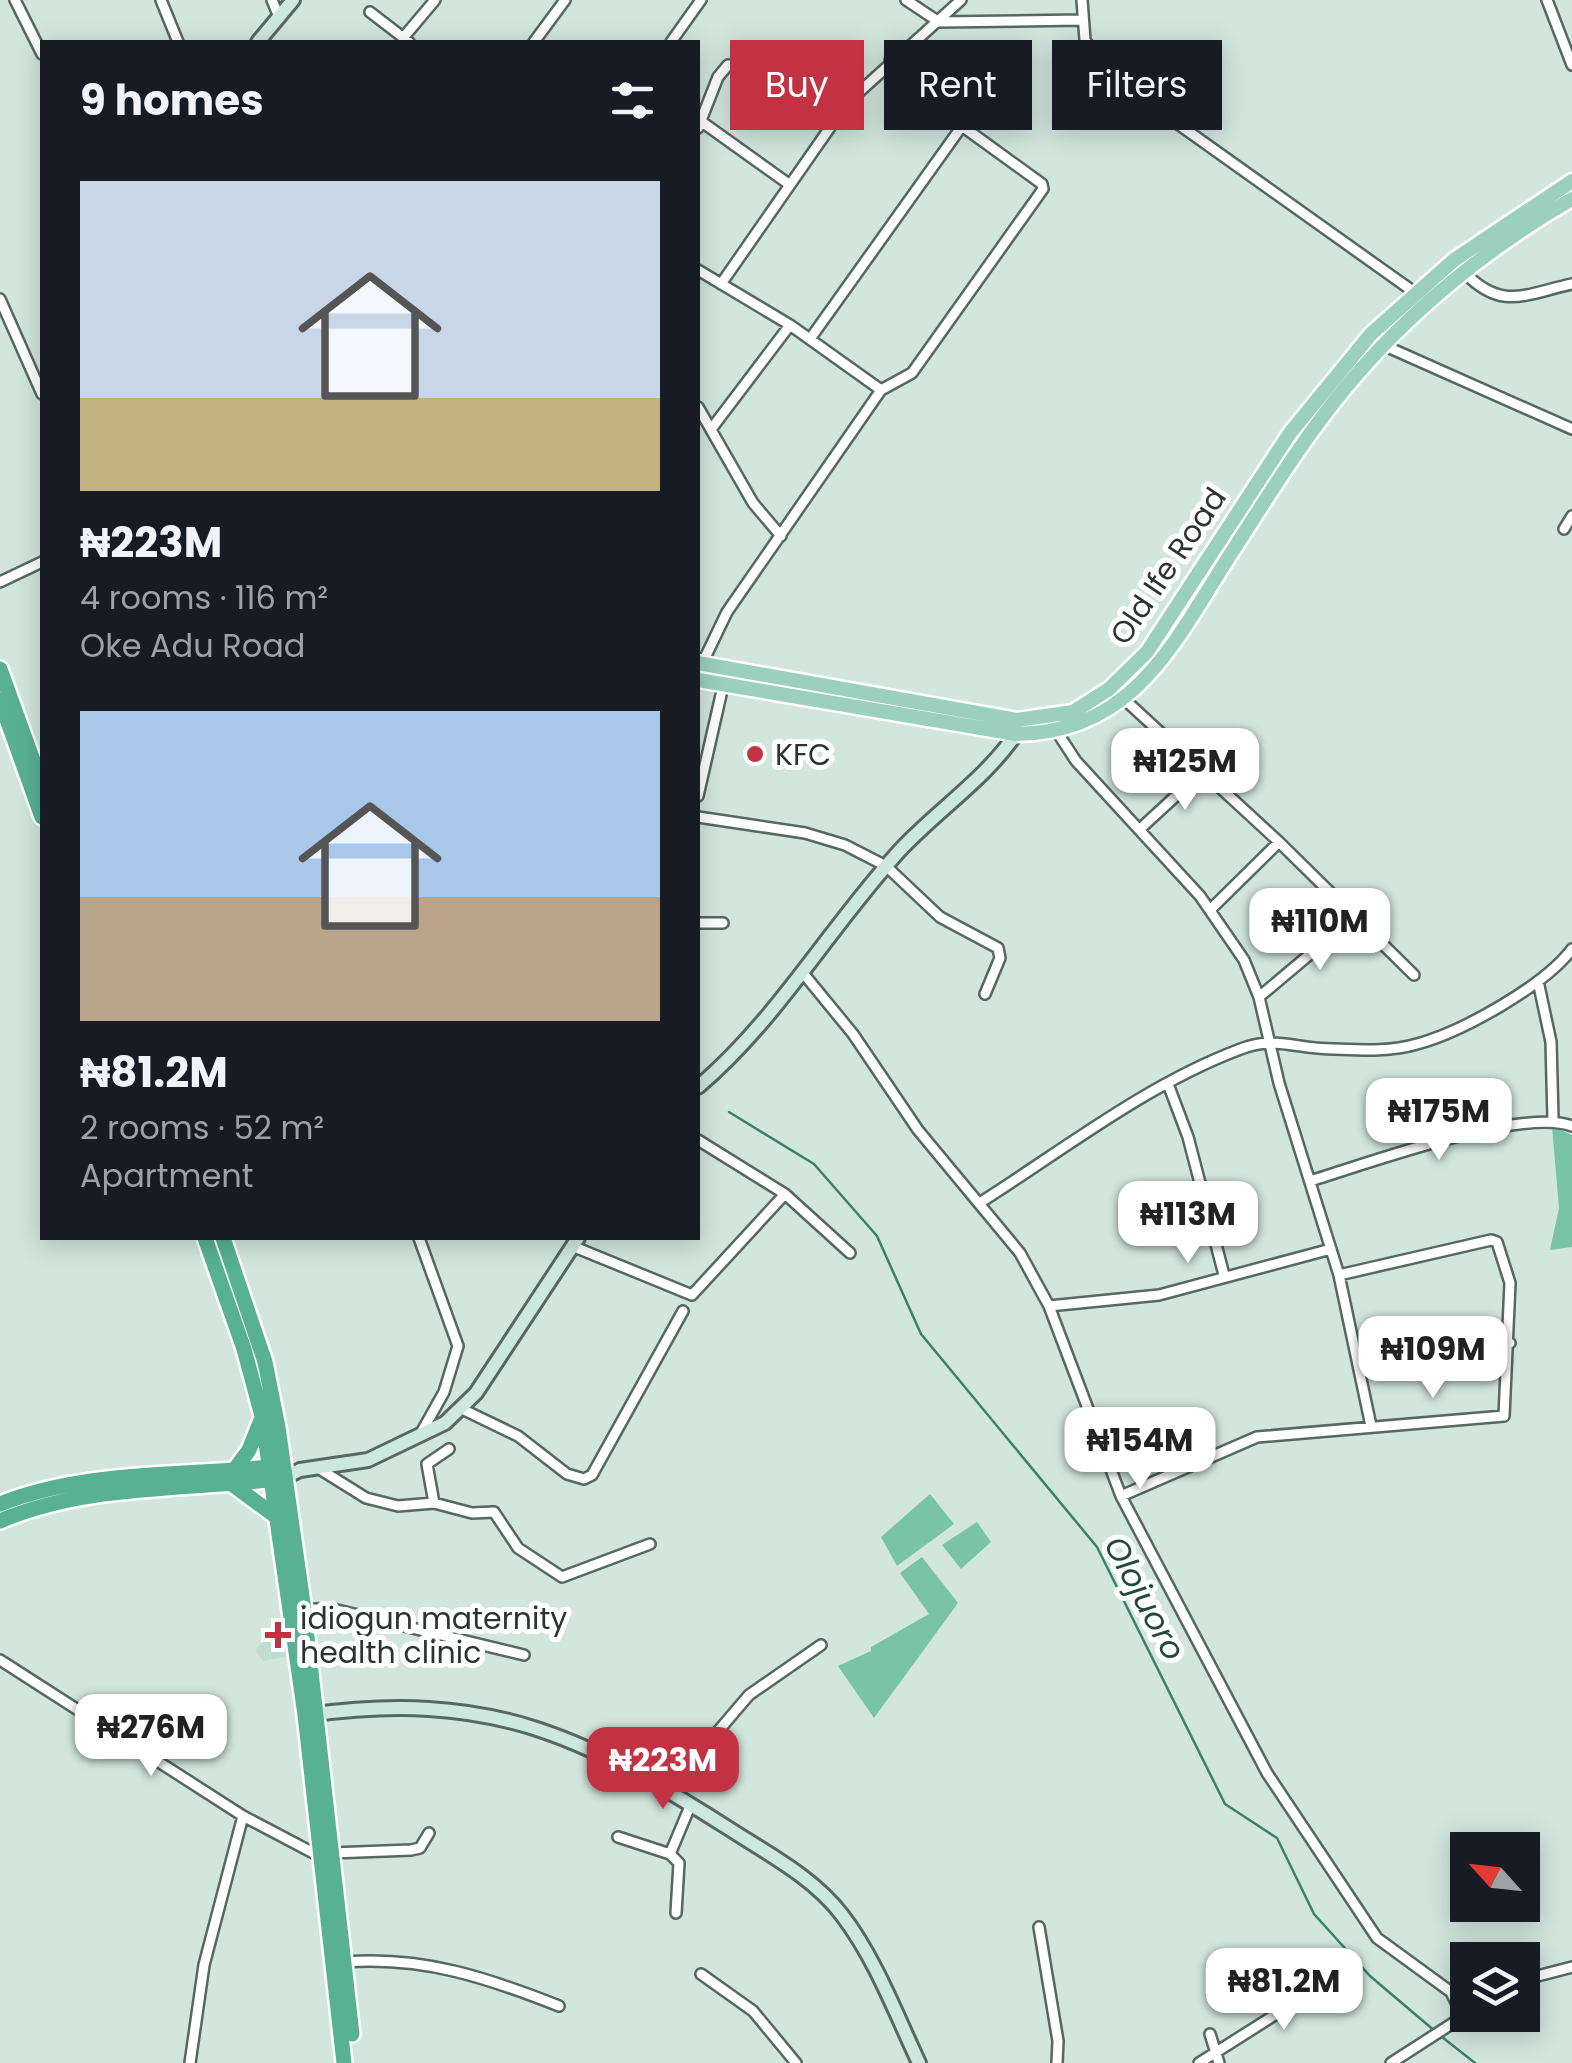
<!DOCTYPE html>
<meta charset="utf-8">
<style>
:root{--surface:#171b24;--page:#20242c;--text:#f1f3f6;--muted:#9ea1a6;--accent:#c33243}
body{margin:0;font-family:Poppins,sans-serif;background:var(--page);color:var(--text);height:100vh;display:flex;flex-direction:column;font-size:38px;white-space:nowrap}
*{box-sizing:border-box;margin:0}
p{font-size:32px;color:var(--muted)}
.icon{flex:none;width:55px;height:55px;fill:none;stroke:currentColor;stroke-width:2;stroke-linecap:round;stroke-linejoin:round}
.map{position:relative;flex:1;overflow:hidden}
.sheet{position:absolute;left:40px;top:40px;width:660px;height:1200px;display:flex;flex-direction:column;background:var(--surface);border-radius:0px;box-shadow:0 5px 25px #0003}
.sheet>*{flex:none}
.banner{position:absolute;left:730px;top:40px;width:690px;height:90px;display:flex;gap:20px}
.needle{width:65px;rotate:297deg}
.fabs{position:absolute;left:1450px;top:1832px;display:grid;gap:20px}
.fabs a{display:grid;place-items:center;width:90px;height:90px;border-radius:0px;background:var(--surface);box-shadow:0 5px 25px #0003;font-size:50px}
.price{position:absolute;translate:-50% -85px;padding:0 22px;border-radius:20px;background:#fff;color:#222;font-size:32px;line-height:65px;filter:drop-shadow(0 2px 5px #0008)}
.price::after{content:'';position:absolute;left:50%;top:60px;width:30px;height:22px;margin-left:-15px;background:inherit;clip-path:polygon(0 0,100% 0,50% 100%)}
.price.current{background:var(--accent);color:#fff}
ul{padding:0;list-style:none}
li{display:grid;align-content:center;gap:20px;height:530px;padding:0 40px}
li span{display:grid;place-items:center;height:310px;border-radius:0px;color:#555}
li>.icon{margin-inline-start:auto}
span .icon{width:180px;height:180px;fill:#fffc;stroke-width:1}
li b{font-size:42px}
h2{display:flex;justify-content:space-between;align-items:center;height:120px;padding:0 40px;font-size:42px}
.chip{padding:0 35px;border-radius:0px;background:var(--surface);box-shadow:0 5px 25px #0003;font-size:35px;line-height:90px}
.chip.current{background:var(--accent);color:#fff}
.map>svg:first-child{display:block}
.built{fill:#c0ddd1}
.green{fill:#79c3a9}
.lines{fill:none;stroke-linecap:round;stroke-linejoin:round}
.stream{stroke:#3a806a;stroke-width:2.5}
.street-casing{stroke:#566861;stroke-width:14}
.secondary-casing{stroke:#566861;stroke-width:18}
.primary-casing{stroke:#fff;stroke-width:19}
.highway-casing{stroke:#fff;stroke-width:20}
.street{stroke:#fff;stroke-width:9}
.secondary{stroke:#cde8df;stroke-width:12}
.primary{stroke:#9bd0be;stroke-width:14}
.highway{stroke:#58b193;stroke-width:15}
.poi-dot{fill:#c33243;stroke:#fff;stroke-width:4}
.labels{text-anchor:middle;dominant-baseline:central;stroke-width:10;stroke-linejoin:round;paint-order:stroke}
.street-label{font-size:30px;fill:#2c3431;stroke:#fff}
.poi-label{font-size:30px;fill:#2c3431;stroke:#fff;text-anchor:start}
.water-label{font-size:32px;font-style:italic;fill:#214a3c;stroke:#fff}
</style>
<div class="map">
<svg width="1572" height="2063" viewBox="0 0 1572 2063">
<rect width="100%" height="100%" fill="#d2e6de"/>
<path class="built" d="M285 1621 290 1656 263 1661 255 1650Z"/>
<path class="green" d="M1552 1126 1572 1135V1247L1550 1250 1559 1208Z
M930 1494 954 1524 897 1566 881 1537Z
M977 1522 991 1542 961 1569 942 1545Z
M922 1557 958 1603 874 1718 838 1666 871 1651V1647L929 1614 900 1573Z"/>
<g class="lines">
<path class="stream" d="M729 1112 814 1164 877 1236 921 1334 1097 1547 1225 1804 1277 1838 1314 1914 1370 1976 1436 2032
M1442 2037 1475 2063"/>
<g class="street-casing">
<path id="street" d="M15 0 42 54
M161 0 178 42
M272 0 279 17
M906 0 939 22 1081 20
M1082 0 1085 40 1105 72 1414 292
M1547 0 1572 65
M370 12 409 42
M403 38 435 0
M534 42 565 0
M671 42 701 0
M702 122 790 185
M698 128 718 77 728 65 798 77 847 103
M698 270 790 325 881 390
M1465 273C1502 311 1525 294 1572 284
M721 284 847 103 961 0
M0 299 42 394
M810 339 962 126
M1383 345 1572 429
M698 407 753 503 781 536
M712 428 790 325
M1564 529 1572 516
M0 582 42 562
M702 664 727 612 881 390 912 373 1043 189 1042 184 962 126 890 60
M1124 699 1279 842 1414 975
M1057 732 1076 761 1200 896 1244 960 1259 997 1279 1083 1339 1275 1371 1426
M698 796 723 686
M698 817 805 833 845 845 886 866 940 917 998 948 1000 958 985 994
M1141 828 1203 771
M1210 910 1279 842
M698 923H723
M803 973 853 1034 918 1130 1020 1253 1049 1306 1121 1496 1267 1773 1377 1938 1451 1992 1463 2017
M1538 981 1551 1042 1553 1119
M1259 997 1353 918
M1168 1084 1188 1137 1224 1275
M698 1140 785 1194 850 1253
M1310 1181C1366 1164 1522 1107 1572 1126
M981 1202C1063 1150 1146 1085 1238 1050 1276 1035 1293 1049 1334 1049 1361 1050 1390 1052 1417 1044 1462 1032 1544 986 1572 949
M419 1238 458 1346 444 1392 421 1433
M572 1246 692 1295 785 1194
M1049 1306 1159 1295 1331 1249
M1456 1354 1510 1343
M462 1409 518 1436 567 1474 584 1479 592 1475 683 1311
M318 1468 366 1498 398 1506 434 1503 472 1513 494 1512 518 1548 562 1577 650 1544
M1121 1496 1257 1437 1504 1416 1510 1283 1497 1242 1491 1240 1339 1275
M434 1503 427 1464 449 1449
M304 1610 329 1608 524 1655
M0 1660 243 1816 321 1857
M668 1790 749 1695 821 1645
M618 1837 670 1854 679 1863 676 1913
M332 1853 411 1850 420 1848 429 1833
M670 1854 691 1804
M1039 1927 1058 2041 1057 2063
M346 1962C423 1956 488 1978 559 2006
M701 1974 753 2011 796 2063
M1522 1980 1572 1967
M1210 2034 1219 2063
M190 2063 204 1965 243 1816
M1199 2063 1349 1968
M1391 2063 1464 2016"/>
</g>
<g class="secondary-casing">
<path id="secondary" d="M258 42 293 0
M698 1087C779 1018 830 926 902 848 939 809 985 779 1016 734
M284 1478 300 1470 368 1460 445 1423 476 1393 578 1238
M308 1715C488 1690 580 1734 728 1828 768 1854 813 1877 842 1915 875 1958 896 2014 919 2063"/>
</g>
<g class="primary-casing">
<path id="primary" d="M698 663 1017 720 1073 712 1109 689 1147 652 1290 433 1371 334 1454 260 1572 181
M698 680 1016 734C1134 733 1174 642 1230 555 1267 498 1302 440 1346 387 1407 313 1488 247 1572 199"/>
</g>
<g class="highway-casing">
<path id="highway" d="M0 669 42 785
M0 700 42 817
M205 1238 244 1349 262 1416 305 1715 344 2063
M223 1238 265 1362 278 1427 304 1610 352 2034
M235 1469 249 1450 261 1420
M229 1482 278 1518
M0 1504C89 1469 185 1477 278 1466
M0 1521C86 1484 185 1490 277 1479"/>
</g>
<use href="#street" class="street"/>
<use href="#secondary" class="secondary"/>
<use href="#primary" class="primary"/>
<use href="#highway" class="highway"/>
</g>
<g class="poi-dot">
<circle cx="755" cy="754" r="10"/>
<path d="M273 1620h10v10h10v10h-10v10h-10v-10h-10v-10h10z"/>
</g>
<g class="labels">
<g class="street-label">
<text transform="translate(1168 566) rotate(-56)">Old Ife Road</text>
</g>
<g class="poi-label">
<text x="775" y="754">KFC</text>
<text x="300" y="1618">idiogun maternity<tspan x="300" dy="34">health clinic</tspan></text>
</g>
<g class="water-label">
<text transform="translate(1145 1598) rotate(62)">Olojuoro</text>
</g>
</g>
</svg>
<div class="fabs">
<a><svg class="needle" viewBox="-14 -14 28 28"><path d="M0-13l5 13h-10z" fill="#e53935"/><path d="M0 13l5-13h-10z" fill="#9ea1a6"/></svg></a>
<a><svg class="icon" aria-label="layers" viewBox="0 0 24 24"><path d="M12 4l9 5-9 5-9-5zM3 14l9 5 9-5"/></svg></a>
</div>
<b class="price" style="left:1185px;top:813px">₦125M</b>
<b class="price" style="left:1320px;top:973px">₦110M</b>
<b class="price" style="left:1439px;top:1163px">₦175M</b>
<b class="price" style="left:1188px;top:1266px">₦113M</b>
<b class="price" style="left:1433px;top:1401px">₦109M</b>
<b class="price" style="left:1140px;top:1492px">₦154M</b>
<b class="price" style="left:151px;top:1779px">₦276M</b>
<b class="price current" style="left:663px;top:1812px">₦223M</b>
<b class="price" style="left:1284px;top:2033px">₦81.2M</b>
<div class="banner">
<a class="chip current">Buy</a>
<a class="chip">Rent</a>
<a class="chip">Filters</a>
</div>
<section class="sheet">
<h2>9 homes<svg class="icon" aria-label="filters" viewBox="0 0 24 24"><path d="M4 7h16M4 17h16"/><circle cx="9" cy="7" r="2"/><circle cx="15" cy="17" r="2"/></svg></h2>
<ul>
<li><span style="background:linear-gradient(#c9d6e8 70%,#c2b280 0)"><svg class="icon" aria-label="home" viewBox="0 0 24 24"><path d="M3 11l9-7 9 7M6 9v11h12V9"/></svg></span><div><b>₦223M</b><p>4 rooms · 116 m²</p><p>Oke Adu Road</p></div></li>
<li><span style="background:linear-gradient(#a9c7e8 60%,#b9a48a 0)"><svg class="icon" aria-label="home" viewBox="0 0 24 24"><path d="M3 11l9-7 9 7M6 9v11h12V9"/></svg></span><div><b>₦81.2M</b><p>2 rooms · 52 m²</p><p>Apartment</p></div></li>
</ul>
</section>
</div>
